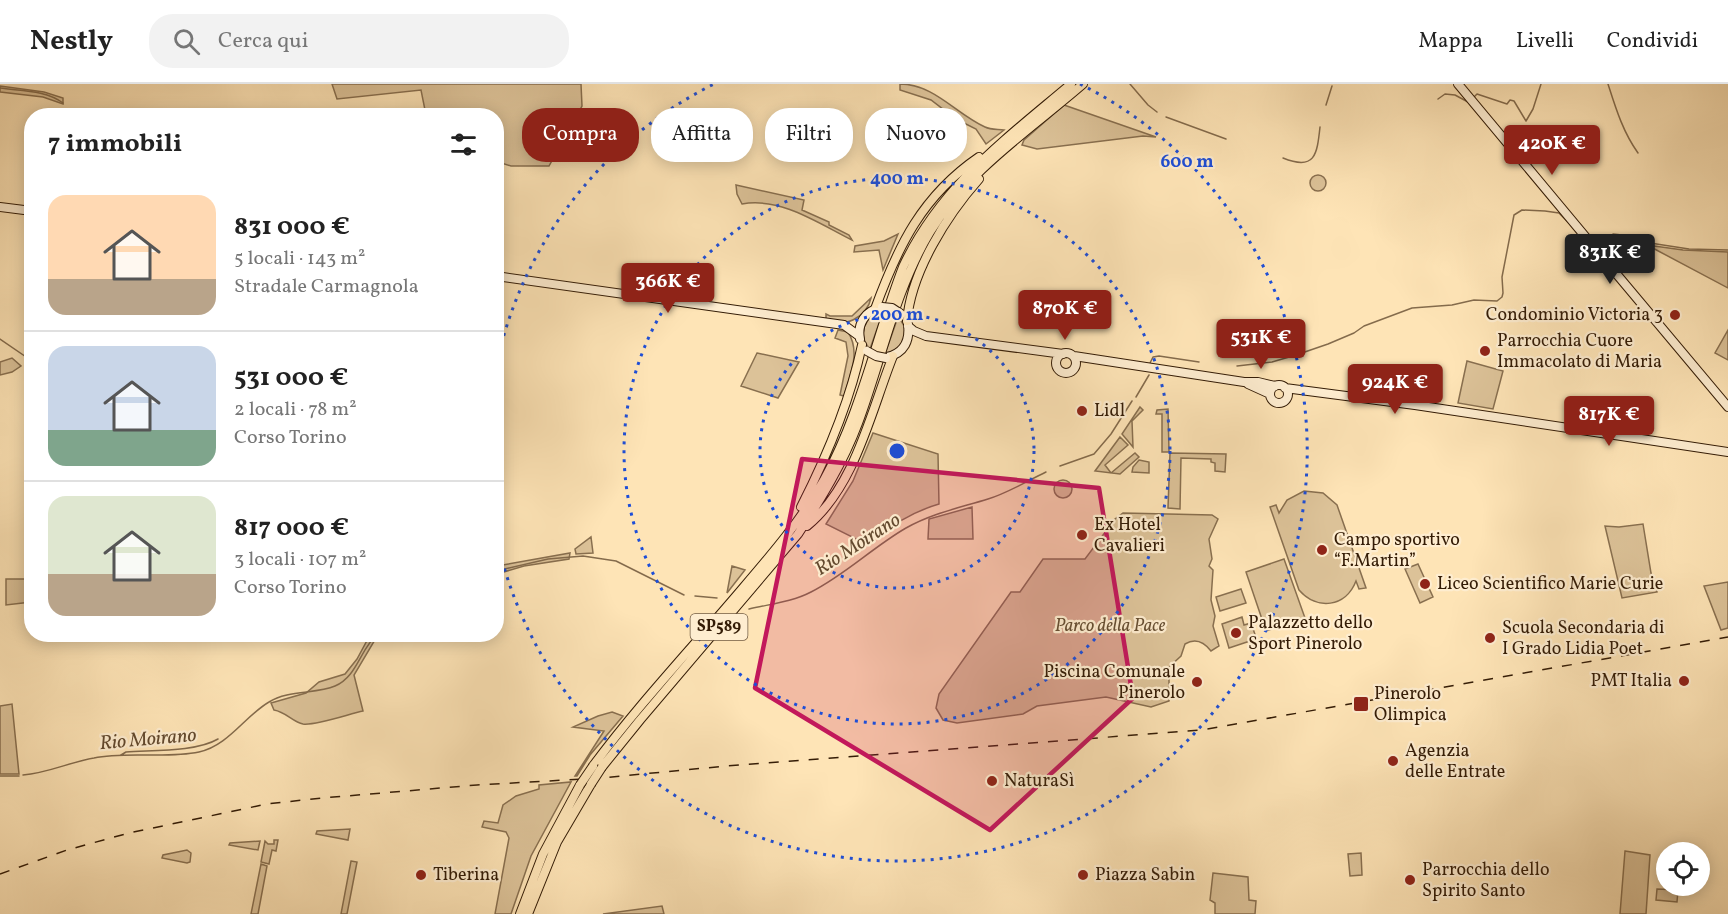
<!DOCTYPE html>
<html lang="it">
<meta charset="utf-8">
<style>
:root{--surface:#fff;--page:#f2f2f2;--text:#222;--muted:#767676;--line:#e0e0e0;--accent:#8f2418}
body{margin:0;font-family:Vollkorn,serif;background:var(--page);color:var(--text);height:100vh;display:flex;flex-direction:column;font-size:22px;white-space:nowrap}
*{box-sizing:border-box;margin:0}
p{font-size:20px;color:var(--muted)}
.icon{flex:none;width:33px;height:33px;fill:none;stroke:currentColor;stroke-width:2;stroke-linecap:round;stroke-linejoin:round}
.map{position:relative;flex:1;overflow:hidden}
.details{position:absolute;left:24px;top:24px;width:480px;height:534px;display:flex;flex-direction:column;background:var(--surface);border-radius:24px;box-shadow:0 3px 15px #0003}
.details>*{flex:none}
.top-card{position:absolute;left:522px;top:24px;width:570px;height:54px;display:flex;gap:12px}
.buttons{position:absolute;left:1656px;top:758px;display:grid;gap:12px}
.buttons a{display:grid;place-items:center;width:54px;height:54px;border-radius:50%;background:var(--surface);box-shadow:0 3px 15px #0003;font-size:30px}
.price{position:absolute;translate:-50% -51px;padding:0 14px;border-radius:6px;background:var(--accent);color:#fff;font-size:20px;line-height:39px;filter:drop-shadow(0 2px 3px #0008)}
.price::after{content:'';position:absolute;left:50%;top:36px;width:18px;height:14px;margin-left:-9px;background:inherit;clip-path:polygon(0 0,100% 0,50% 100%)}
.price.active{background:#222;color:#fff}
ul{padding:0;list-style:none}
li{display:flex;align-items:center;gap:18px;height:150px;padding:0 24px}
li+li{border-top:2px solid var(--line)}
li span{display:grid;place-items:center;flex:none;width:168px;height:120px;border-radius:18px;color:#555}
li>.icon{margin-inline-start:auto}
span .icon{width:72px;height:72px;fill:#fffc;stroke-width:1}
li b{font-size:26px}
h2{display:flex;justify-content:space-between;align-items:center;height:72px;padding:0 24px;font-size:26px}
.tag{padding:0 21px;border-radius:24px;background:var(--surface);box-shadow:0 3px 15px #0003;font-size:21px;line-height:54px}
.tag.active{background:var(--accent);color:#fff}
header{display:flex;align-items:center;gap:36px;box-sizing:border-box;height:84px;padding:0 30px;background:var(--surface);border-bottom:2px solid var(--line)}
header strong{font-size:28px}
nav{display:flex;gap:33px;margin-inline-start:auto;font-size:21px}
.search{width:420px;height:54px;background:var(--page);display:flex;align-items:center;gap:15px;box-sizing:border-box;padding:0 21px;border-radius:24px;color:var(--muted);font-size:22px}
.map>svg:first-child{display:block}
.green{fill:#dcc298;stroke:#886f4f;stroke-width:1.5}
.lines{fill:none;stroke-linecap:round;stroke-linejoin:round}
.stream{stroke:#846b4c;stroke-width:1.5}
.secondary-casing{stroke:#341c06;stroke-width:10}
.primary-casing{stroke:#341c06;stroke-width:10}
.secondary{stroke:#feedd0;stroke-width:8}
.primary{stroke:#fee4b6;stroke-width:8}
.rail{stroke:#341c06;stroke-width:1.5;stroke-dasharray:10 10;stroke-linecap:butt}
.secondary-bridge-casing{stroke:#341c06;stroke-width:10;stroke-linecap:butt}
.primary-bridge-casing{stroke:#341c06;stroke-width:10;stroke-linecap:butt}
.secondary-bridge{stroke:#feedd0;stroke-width:8}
.primary-bridge{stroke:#fee4b6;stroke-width:8}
.marked{fill:#c2185b;fill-opacity:0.2;stroke:#c2185b;stroke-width:4.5;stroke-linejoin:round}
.ring{fill:none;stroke:#1d4ed8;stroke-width:3;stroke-dasharray:3 6}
.poi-dot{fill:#8f2418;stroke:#feedd0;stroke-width:2}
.labels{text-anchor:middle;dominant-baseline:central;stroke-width:4.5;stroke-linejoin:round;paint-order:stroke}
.shield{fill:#feedd0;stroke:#715b43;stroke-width:1.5}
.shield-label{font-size:16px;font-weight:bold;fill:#341c06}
.poi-label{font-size:18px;fill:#341c06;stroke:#feedd0;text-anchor:start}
.park-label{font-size:18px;font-style:italic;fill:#664e32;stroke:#feedd0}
.water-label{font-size:20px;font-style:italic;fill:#634a2f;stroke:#feedd0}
.centre{fill:#1d4ed8;stroke:#feedd0;stroke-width:3}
.ring-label{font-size:18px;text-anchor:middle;font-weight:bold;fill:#1d4ed8;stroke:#feedd0;stroke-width:4.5;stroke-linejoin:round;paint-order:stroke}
</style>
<header>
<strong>Nestly</strong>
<div class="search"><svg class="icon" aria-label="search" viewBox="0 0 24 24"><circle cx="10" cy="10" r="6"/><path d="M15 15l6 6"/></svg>Cerca qui</div>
<nav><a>Mappa</a><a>Livelli</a><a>Condividi</a></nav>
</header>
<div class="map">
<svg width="1728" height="830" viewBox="0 0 1728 830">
<rect width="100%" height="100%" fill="#fee4b6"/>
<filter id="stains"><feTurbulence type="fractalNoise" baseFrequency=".00333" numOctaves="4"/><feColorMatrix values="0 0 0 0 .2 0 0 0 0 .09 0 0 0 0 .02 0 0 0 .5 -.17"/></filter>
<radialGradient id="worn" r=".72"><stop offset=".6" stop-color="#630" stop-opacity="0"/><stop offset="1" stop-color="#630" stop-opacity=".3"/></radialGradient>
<path class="green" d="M332 0H581L582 22 549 82H511L498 78 496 32 426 31 421 6 337 15Z
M900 0C934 0 956 30 985 43 991 46 998 45 1004 46L986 60 976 45 956 35 931 16 900 6Z
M0 2 44 8 63 14V20L43 13 0 8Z
M1064 21 1156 53 1143 52 1037 65 1022 61 1024 56Z
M1310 99a8 8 0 1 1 16 0a8 8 0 1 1-16 0Z
M736 101 804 116 802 126 829 138V141L849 151 852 156C818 139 781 113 742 120L737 110Z
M898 150 883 186 879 166 854 168 855 162 884 157Z
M1647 161 1683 166 1728 168V204Z
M871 214C867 233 843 246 826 235V230L830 232H852Z
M883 228 870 265C857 251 864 231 883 228Z
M898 233C912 248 904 266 885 270Z
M838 246 848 248C861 268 850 291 844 312L840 311 848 272 846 258 835 254Z
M1728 246V276L1715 269Z
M757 269 799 278 778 314 741 302Z
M12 274 21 282 12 288 0 291V278Z
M1467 277 1503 287 1493 325 1458 319Z
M1140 323 1143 326 1132 337 1133 363 1122 350Z
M1168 325 1169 368H1162V330H1156L1157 326Z
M873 349 938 370 939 420C911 428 890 443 866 460L826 440 853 397Z
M1120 353 1128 361 1105 381 1111 389 1135 369 1139 373 1120 390 1095 387Z
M1170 369 1226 370 1225 388 1215 387V379L1211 378V375L1181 374 1180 425 1168 424Z
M1139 376 1149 378V389L1132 388 1133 383Z
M1054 405a9 9 0 1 1 18 0a9 9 0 1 1-18 0Z
M1304 407 1323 409 1337 421 1366 504 1359 505 1356 497C1346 523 1317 527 1299 506L1270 423 1276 421 1279 429 1287 416Z
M972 423 973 455H928L929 435Z
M1123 429 1212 431 1218 435 1209 455 1212 475 1209 482 1213 486 1211 516 1215 532 1213 542 1219 562 1211 567C1204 558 1195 554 1185 560L1181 572 1169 583V617L1151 623 1106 613 1037 622 1023 630 957 639 943 636 936 624 939 610 1011 508H1020L1043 475H1085L1115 435Z
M1643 440 1651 489 1657 508 1622 514 1605 442 1619 443Z
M591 453 593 469 576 470 575 465Z
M570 469 569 475 524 482 497 490V482Z
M1284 475 1305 534 1266 547 1246 488Z
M1418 480 1433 513 1420 519 1405 485Z
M732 482 745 486 727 509Z
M6 495H31V518L6 521Z
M1728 498V544L1721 546 1704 502Z
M1241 505 1246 519 1220 527 1216 513Z
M1242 533 1244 541 1251 539 1259 562 1252 565 1250 557 1229 564 1222 540Z
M370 551H381L376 554 354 591 363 627C349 630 315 642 303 640 293 638 286 628 274 626L271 619 306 609 319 598 345 590 357 575Z
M12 620 19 690H0V622Z
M612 628 623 632 590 671 577 692H575L604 647 573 643 598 632Z
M571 698 531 772 511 830H495L509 754 506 748 482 743 484 737 498 739 503 721 516 712 539 705V701Z
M350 745 348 756 316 750 317 747Z
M274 756H278L276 767 272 766 269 780 261 778 265 757 268 760H274Z
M260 757 258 766 229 761 230 759Z
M187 766 191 769 190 778 187 779 162 774 163 771Z
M1625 767 1650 771 1646 830H1620Z
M1361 769 1362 791 1350 792 1348 770Z
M351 777 357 778 347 830H341Z
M261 780 267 782 258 830H251Z
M1213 789 1248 793 1249 816 1256 817 1255 830H1215V819L1210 816Z
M1657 805 1678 806 1677 818 1656 816Z
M662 822 664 830H603Z"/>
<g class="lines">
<path class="stream" d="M1130 0 1148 21 1157 28
M1608 0C1616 25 1623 48 1638 69
M0 4C21 7 46 6 63 19
M1474 13 1477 10 1507 20 1510 16 1514 17 1526 37 1533 25 1541 0
M1438 15 1445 10 1455 11 1468 18
M1326 21 1332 2
M1166 33 1226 55
M1283 74C1315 87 1317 71 1320 43
M1613 150 1622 151
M1650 159 1689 165 1728 166
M0 255 32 277
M1150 279 1153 273 1159 272 1199 278
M1237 282 1272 278 1296 271 1328 260 1354 249 1364 242 1412 224 1452 221 1474 216 1497 217 1502 213 1503 209 1502 193 1514 131 1522 126 1545 127 1559 129 1569 139
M1136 313 1149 291
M1060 382 1094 370 1111 350 1132 317
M496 487 548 475 583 472 616 477 684 511
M695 512 717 514
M749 525C770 520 792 518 811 508 845 491 873 463 906 444 933 429 959 424 988 415 1008 409 1027 397 1046 388
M121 671 126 668C152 666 196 668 218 655
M23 691C48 689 70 678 94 674 126 667 166 675 199 668 228 662 245 632 269 618 288 606 316 610 335 602 358 592 360 564 378 550
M0 692H19"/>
<g class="secondary-casing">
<path id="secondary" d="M1458 0 1609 181
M0 123 32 127
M1614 187 1728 323
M496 192 844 241 859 252
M908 242 914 247 926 252 1063 270
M860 255C857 240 865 227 880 224
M1056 279a10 10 0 1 1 20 0a10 10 0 1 1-20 0Z
M1074 272 1244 298H1258L1275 302
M887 273C905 269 910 256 908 240
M1248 300 1270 310
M1270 310a9 9 0 1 1 18 0a9 9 0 1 1-18 0Z
M1285 304 1415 321 1728 368"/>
</g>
<g class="primary-casing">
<path id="primary" d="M875 225C898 162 922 112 979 73
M907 237C911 188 947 131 979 95
M801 423C827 372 850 318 862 261
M807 442C855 403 871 327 893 272
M593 682C639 620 692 564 742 505 772 470 802 435 824 396 861 329 876 253 903 183 940 103 1006 55 1071 0
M602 683 640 636 798 450C821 415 843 379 858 339 882 275 895 206 930 148 967 87 1030 46 1083 0
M520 830 543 770 580 701
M528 830 557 758 591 700"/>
</g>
<use href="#secondary" class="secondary"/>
<use href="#primary" class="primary"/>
<path class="rail" d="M0 790 67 766 129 749 267 720 322 714 477 701 601 694 726 682 1202 646 1728 553"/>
<g class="secondary-bridge-casing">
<path id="secondary-bridge" d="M882 223 892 224 901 230
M867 267 876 272 886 274"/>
</g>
<g class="primary-bridge-casing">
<path id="primary-bridge" d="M591 700 602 683
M580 701 593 682"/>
</g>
<use href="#secondary-bridge" class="secondary-bridge"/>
<use href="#primary-bridge" class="primary-bridge"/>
</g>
<path class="marked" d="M802 375 1099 404 1133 614 990 746 755 604Z"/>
<g class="ring">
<circle cx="897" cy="367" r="137"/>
<circle cx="897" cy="367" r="273"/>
<path d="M497 278A410 410 0 0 1 714 0M1080 0A410 410 0 1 1 497 456"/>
</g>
<g class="poi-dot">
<circle cx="1675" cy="231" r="6"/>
<circle cx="1485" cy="267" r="6"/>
<circle cx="1082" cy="327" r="6"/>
<circle cx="1082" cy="451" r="6"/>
<circle cx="1322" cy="466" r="6"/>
<circle cx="1425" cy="500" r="6"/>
<circle cx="1236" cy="549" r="6"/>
<circle cx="1490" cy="554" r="6"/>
<circle cx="1684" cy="597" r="6"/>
<circle cx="1197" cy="598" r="6"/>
<rect x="1353" y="612" width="16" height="16" rx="3"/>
<circle cx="1393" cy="677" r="6"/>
<circle cx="992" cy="697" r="6"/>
<circle cx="421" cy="791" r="6"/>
<circle cx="1083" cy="791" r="6"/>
<circle cx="1410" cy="796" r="6"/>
</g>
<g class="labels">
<rect class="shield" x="690.5" y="530" width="57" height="26" rx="4.5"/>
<g class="shield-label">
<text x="719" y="543">SP589</text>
</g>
<g class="poi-label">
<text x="1663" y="231" text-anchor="end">Condominio Victoria 3</text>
<text x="1497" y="257">Parrocchia Cuore<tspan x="1497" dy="21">Immacolato di Maria</tspan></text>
<text x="1094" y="327">Lidl</text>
<text x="1094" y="441">Ex Hotel<tspan x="1094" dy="21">Cavalieri</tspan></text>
<text x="1334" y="456">Campo sportivo<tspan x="1334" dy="21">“F.Martin”</tspan></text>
<text x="1437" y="500">Liceo Scientifico Marie Curie</text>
<text x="1248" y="539">Palazzetto dello<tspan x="1248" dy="21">Sport Pinerolo</tspan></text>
<text x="1502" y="544">Scuola Secondaria di<tspan x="1502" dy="21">I Grado Lidia Poet</tspan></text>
<text x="1185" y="588" text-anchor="end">Piscina Comunale<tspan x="1185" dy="21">Pinerolo</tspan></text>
<text x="1672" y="597" text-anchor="end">PMT Italia</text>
<text x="1374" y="610">Pinerolo<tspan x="1374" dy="21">Olimpica</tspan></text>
<text x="1405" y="667">Agenzia<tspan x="1405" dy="21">delle Entrate</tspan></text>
<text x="1004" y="697">NaturaSì</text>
<text x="1422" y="786">Parrocchia dello<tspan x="1422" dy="21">Spirito Santo</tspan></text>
<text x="433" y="791">Tiberina</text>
<text x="1095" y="791">Piazza Sabin</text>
</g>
<g class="park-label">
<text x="1110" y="542">Parco della Pace</text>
</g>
<g class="water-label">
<text transform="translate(858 461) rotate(-33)">Rio Moirano</text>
<text transform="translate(148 656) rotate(-5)">Rio Moirano</text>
</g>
</g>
<circle cx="897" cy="367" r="9" class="centre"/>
<g class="ring-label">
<text x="1187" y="83">600 m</text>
<text x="897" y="100">400 m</text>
<text x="897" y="236">200 m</text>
</g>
<rect width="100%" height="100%" filter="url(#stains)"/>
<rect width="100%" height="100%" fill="url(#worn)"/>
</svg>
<div class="buttons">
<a><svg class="icon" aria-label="locate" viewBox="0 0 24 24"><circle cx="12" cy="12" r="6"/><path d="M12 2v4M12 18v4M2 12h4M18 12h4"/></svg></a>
</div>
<b class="price" style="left:1552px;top:92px">420K €</b>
<b class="price active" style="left:1610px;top:201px">831K €</b>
<b class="price" style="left:668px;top:230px">366K €</b>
<b class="price" style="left:1065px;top:257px">870K €</b>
<b class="price" style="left:1261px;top:286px">531K €</b>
<b class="price" style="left:1395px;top:331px">924K €</b>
<b class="price" style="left:1609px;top:363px">817K €</b>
<div class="top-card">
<a class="tag active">Compra</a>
<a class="tag">Affitta</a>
<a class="tag">Filtri</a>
<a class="tag">Nuovo</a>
</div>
<section class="details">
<h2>7 immobili<svg class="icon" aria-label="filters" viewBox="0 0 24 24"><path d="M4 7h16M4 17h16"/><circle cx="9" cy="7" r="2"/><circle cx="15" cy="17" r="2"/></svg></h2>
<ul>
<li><span style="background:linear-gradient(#ffd9b3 70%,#b9a48a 0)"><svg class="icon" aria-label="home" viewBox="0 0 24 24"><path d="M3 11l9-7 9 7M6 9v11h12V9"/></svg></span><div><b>831 000 €</b><p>5 locali · 143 m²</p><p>Stradale Carmagnola</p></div></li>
<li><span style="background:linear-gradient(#c9d6e8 70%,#7fa58c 0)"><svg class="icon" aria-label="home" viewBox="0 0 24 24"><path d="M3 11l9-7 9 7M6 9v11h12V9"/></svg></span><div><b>531 000 €</b><p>2 locali · 78 m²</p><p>Corso Torino</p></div></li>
<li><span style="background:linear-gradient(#dfe7d0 65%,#b9a48a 0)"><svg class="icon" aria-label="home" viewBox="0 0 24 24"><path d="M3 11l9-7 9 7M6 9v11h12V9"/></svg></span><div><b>817 000 €</b><p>3 locali · 107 m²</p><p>Corso Torino</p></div></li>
</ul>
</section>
</div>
